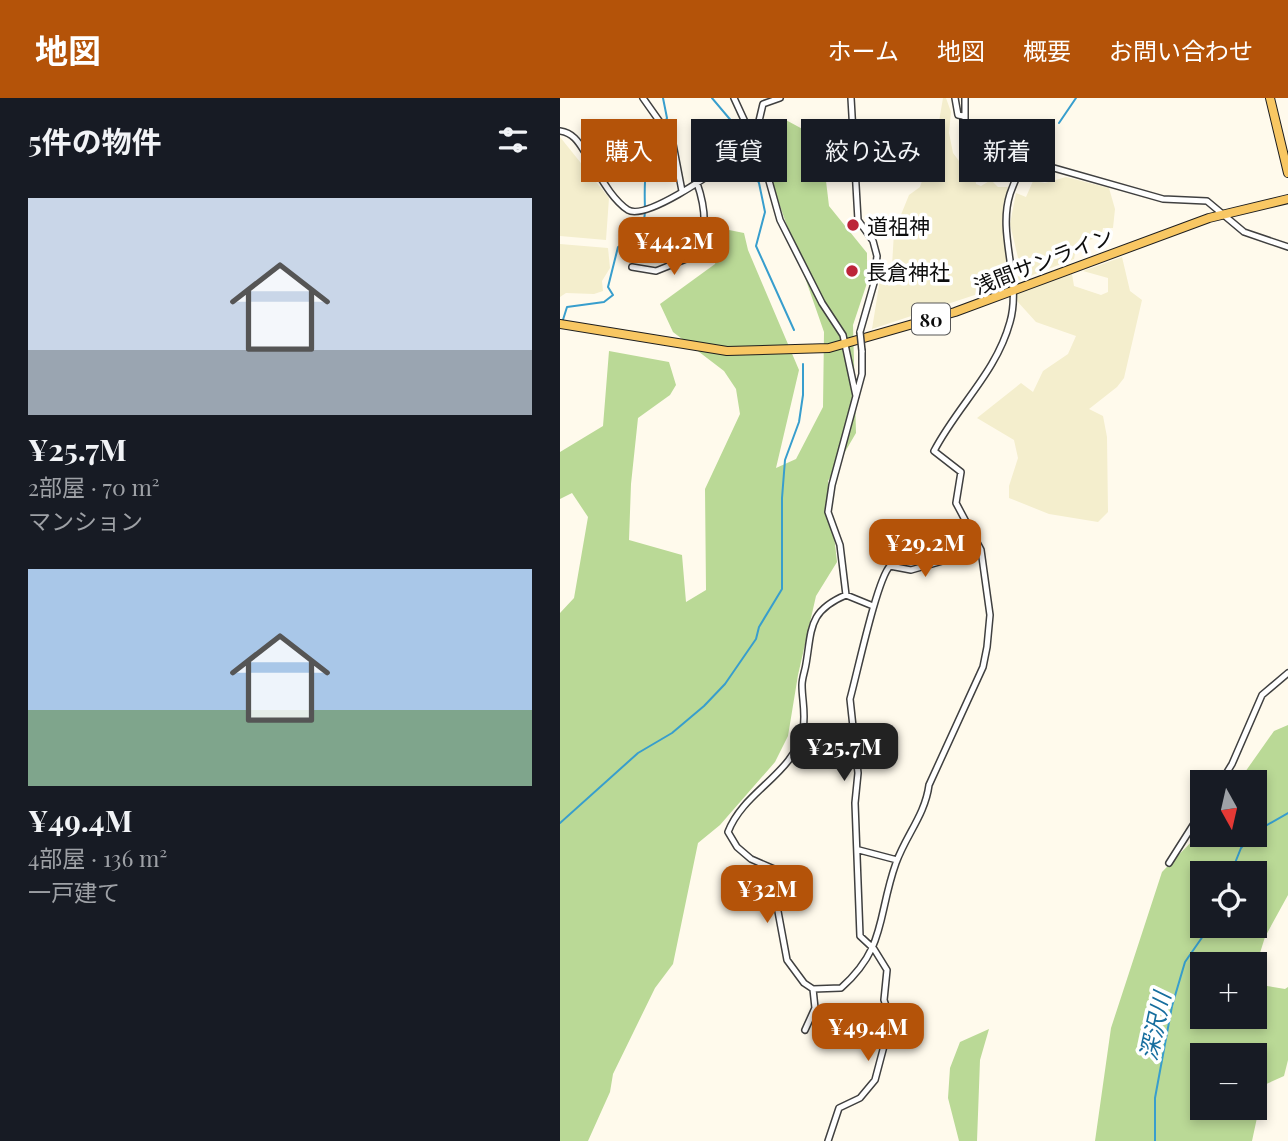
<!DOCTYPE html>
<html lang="ja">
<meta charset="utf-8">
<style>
:root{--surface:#171b24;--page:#20242c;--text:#f1f3f6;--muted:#9ea1a6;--accent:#b45309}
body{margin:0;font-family:"Playfair Display","Noto Sans JP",serif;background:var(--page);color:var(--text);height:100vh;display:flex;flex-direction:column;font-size:26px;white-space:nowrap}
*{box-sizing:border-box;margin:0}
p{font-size:23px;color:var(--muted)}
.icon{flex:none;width:38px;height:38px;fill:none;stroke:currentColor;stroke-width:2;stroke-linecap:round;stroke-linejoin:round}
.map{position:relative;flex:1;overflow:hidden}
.drawer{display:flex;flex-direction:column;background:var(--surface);width:560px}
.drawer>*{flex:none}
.hud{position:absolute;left:21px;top:21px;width:602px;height:63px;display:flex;gap:14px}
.needle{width:46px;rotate:172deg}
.buttons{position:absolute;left:630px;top:672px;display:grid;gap:14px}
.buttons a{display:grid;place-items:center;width:77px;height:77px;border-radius:0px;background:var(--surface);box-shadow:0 4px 10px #0003;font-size:35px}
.price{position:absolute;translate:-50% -60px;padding:0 16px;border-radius:14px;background:var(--accent);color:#fff;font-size:23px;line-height:46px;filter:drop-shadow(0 2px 4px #0008)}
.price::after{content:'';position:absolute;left:50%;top:42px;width:21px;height:16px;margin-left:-10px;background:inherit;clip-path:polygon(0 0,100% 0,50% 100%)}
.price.active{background:#222;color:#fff}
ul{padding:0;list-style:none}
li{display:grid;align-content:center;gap:14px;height:371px;padding:0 28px}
li span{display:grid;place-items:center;height:217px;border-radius:0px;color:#555}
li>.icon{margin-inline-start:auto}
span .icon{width:126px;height:126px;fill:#fffc;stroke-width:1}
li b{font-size:30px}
h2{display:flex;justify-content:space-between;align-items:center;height:84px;padding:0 28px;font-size:30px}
.chip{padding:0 24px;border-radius:0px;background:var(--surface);box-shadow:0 4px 10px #0003;font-size:24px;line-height:63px}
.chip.active{background:var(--accent);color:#fff}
header{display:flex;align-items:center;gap:42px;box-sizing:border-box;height:98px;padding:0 35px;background:var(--accent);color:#fff}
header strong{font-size:33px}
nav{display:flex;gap:38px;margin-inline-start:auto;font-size:24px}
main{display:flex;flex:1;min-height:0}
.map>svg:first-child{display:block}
.farmland{fill:#f4eecd}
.forest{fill:#bad996;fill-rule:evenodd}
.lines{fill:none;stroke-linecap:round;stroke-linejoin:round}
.stream{stroke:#389ecd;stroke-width:2}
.street-casing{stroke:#404040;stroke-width:8}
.primary-casing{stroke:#1e1e1e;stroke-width:10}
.street{stroke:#fff;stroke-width:5}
.primary{stroke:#f8c763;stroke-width:8}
.street-bridge-casing{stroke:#404040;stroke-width:8;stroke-linecap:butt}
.street-bridge{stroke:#fff;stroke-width:5}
.poi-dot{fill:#bc2539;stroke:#fff;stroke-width:2.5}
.labels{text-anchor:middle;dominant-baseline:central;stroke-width:7;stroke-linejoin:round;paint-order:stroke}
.shield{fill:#fff;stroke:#565656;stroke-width:2}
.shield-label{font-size:19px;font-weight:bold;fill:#0d0d0d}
.poi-label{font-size:21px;fill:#0d0d0d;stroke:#fff;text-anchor:start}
.street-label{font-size:21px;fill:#0d0d0d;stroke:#fff}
.water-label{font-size:23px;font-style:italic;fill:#166e9e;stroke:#fff}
</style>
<header>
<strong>地図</strong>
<nav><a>ホーム</a><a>地図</a><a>概要</a><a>お問い合わせ</a></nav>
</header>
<main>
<section class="drawer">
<h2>5件の物件<svg class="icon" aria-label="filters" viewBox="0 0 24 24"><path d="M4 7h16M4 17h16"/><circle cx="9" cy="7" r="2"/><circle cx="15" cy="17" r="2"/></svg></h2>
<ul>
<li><span style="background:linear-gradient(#c9d6e8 70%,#9aa5b1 0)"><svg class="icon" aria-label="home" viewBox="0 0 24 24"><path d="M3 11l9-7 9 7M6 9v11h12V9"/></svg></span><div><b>¥25.7M</b><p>2部屋 · 70 m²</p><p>マンション</p></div></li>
<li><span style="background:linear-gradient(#a9c7e8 65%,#7fa58c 0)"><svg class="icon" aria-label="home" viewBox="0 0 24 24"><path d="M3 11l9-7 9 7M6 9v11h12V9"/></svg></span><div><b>¥49.4M</b><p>4部屋 · 136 m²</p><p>一戸建て</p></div></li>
</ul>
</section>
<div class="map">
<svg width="728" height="1043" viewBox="0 0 728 1043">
<rect width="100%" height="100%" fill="#fffaec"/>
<path class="farmland" d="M383 0H386L391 14 389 35 393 55 402 67 414 68 416 86 421 88 431 82 438 89H448L443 108 448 186 312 231 322 169 332 168 334 134 349 97 360 89 376 41Z
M0 39 49 100 46 142 0 138Z
M506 79 549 90 555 111 553 130H543L541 139 517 145 514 161 457 183 459 164 450 126 456 95 466 99 473 83 485 85Z
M0 146 48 150 50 170 42 183 43 193 34 196 6 195 0 199Z
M562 159 570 193 582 202 564 280 557 289 529 311 543 318 547 339 548 414 538 424 489 416 449 400V388L458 360 454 342 417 320 461 285 473 294 483 273 508 256 516 238 476 224 457 203 456 194 512 176 514 188 541 197 548 194V180L523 173Z"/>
<path class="forest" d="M224 21 261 41 269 108 307 155V185L293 227 296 335 268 383 277 464 256 498 238 577 228 638 215 664 160 727 138 745 113 866 95 890 53 976 50 994 28 1043H0V515L14 500 28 419 12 395 0 401V354L43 328 49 253 109 264 116 287 110 297 78 320 71 386 69 442 122 457 126 504 146 492 145 391 180 316 176 291 164 273 113 234 100 206 155 166 169 132 184 135 188 152 239 272 216 370 236 361 263 309 264 234 197 42 207 24Z
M728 627V797L705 839 695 871V866H642V919H695V877L707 888 725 891 728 889V962L724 978 704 987 692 1043H535L551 930 602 774 642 733V737H695V684H678L714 633ZM642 775H695V828H642ZM642 957H695V1010H642Z
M429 931 420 962 417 1043H399L388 1000 390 970 400 944Z"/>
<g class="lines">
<path class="stream" d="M103 0 107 20 104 27
M152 0 179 32 180 47 199 85 205 114 196 148 234 232
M499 25 516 0
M2 225 7 209 44 204 53 197 48 189 58 149C93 129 83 120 85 84 85 65 94 49 101 32
M0 725 78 655 112 635 144 608 165 586 196 541 199 529 222 491V400L225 362 239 324 243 297V266
M695 734 728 715
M671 775 681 750 692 737
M595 1043V1000L612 908 625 864 650 828"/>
<g class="street-casing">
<path id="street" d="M83 0 112 41 122 93
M174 0 204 65 220 122 262 205 283 237 296 298
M291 0 298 122 313 143 317 158 314 185 300 234
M395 0 398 17 403 18
M405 0V25L418 40 441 55 603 101 647 103 684 134 728 149
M0 33C14 35 19 45 26 56 38 74 50 100 68 112 89 124 173 60 193 47
M194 44 203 6 220 0
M72 169 96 173 136 157C148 135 145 108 137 85
M286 497 280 447 268 414 272 387 302 276V253
M661 684 672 666 702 597 728 575
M299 752 337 762
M609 765 642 713
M253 891 281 890C327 849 317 818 336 765 346 737 365 717 369 687L423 569 427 549 430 517 421 452 396 405 401 374 374 353C398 307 436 275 450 224 462 182 437 137 450 96 454 85 459 71 466 62 472 52 480 48 485 37
M245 932 255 910 253 891 244 885 227 862 217 808 220 793 219 778 214 771 191 761 177 749 168 734C184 692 235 676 243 631 246 615 242 602 242 587 242 580 245 573 246 566 252 531 248 513 286 497L313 508
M268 1043 279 1010 300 1000 315 982 329 929 330 919 324 902 327 872 314 851 300 838 295 705 298 675 290 601C297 576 317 481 330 468L351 472 421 452"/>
</g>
<g class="primary-casing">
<path id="primary" d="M710 0 728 75
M0 226 167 253 269 250 395 214 649 120 728 101"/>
</g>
<use href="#street" class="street"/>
<use href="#primary" class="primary"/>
<g class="street-bridge-casing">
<path id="street-bridge" d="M300 234 302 253"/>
</g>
<use href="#street-bridge" class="street-bridge"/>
</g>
<g class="poi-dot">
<circle cx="293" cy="127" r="7"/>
<circle cx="292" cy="173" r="7"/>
</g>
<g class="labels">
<rect class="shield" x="352" y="205.5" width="38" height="31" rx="5"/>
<g class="shield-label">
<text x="371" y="221">80</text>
</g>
<g class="poi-label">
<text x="307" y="127">道祖神</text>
<text x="306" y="173">長倉神社</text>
</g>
<g class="street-label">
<text transform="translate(483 162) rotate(-21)">浅間サンライン</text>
</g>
<g class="water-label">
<text transform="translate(594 928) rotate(-78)">深沢川</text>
</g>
</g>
</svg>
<div class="buttons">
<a><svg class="needle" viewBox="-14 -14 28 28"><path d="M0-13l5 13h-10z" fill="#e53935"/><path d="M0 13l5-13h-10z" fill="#9ea1a6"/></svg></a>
<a><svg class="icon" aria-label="locate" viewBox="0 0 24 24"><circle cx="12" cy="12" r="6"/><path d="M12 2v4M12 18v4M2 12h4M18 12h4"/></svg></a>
<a>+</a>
<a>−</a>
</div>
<b class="price" style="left:114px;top:179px">¥44.2M</b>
<b class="price" style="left:365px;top:481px">¥29.2M</b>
<b class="price active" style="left:284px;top:685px">¥25.7M</b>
<b class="price" style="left:207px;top:827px">¥32M</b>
<b class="price" style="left:308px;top:965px">¥49.4M</b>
<div class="hud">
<a class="chip active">購入</a>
<a class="chip">賃貸</a>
<a class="chip">絞り込み</a>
<a class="chip">新着</a>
</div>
</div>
</main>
